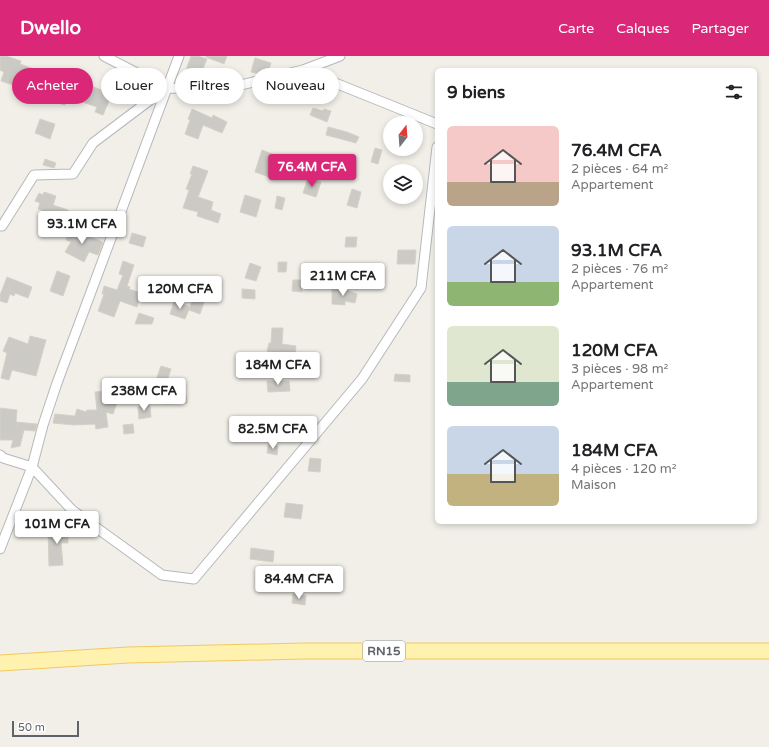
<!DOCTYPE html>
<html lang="fr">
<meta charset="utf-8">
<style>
:root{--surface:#fff;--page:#f6f6f6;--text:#202124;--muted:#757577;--accent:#db2777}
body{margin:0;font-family:"Varela Round",sans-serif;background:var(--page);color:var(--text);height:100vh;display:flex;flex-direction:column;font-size:15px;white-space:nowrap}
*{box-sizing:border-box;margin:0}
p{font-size:13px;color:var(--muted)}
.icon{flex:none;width:22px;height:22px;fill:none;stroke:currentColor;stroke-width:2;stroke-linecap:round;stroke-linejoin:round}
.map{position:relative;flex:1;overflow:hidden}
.details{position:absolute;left:435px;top:12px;width:322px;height:456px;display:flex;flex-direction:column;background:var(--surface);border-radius:6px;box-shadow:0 2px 6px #0003}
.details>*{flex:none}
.top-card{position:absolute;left:12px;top:12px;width:363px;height:36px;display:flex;gap:8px}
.needle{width:26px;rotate:17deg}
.controls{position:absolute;left:383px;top:60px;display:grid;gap:8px}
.controls a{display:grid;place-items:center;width:40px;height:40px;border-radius:50%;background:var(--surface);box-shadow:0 2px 6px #0003;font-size:20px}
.scale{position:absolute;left:12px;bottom:10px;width:67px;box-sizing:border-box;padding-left:4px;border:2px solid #5f6368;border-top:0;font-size:11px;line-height:14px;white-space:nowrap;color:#5f6368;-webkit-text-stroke:3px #fff;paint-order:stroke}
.price{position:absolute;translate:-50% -34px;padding:0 9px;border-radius:4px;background:#fff;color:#222;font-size:13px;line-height:26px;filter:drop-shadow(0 1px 2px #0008)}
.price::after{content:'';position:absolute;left:50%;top:24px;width:12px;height:9px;margin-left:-6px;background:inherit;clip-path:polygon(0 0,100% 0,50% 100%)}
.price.on{background:var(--accent);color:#fff}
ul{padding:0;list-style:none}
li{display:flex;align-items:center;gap:12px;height:100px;padding:0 12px}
li span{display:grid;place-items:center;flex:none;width:112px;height:80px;border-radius:6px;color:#555}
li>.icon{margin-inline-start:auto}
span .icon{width:48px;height:48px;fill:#fffc;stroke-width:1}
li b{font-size:17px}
h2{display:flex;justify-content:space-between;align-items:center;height:48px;padding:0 12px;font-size:17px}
.chip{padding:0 14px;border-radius:18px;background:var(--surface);box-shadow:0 2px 6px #0003;font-size:14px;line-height:36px}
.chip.on{background:var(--accent);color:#fff}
header{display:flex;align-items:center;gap:24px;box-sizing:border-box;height:56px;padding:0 20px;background:var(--accent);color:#fff}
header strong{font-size:19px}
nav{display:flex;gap:22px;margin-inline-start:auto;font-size:14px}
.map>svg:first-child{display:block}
.building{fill:#cccac5;stroke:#d6d1c6}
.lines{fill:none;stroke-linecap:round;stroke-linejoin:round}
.minor-casing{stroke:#b5b8bc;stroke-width:11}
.primary-casing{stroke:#f2c960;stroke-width:17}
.minor{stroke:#fff;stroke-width:9}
.primary{stroke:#fff2af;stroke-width:15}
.labels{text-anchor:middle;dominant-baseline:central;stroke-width:4;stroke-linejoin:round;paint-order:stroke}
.shield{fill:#fff;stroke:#8f9295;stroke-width:1}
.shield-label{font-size:12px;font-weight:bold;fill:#5f6368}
</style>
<header>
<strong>Dwello</strong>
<nav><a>Carte</a><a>Calques</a><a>Partager</a></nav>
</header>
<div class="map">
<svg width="769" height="691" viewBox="0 0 769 691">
<rect width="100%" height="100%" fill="#f1efe8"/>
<path class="building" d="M0 0H6L21 5 20 8 51 19 52 18 75 26V24L112 38 103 59 95 56 97 51 68 41 65 49 44 43 49 31 33 25 28 41 20 38 22 32 1 25 4 16 0 14Z
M191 0H198L207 3 201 17 204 18 202 26 184 20Z
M206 0H227L224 8 206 1Z
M255 2 271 7 268 16 259 18 251 16Z
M313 52 323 55 324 53 331 55 327 66 310 59Z
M192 53 212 62 213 59 227 66 222 77 203 69 198 83 185 78 190 64 188 63Z
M40 63 55 68 50 83 35 77Z
M328 71 347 76 359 81 356 87 326 79Z
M375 92 382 94 378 108 371 106Z
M262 94 280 101 272 122 255 116Z
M45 103 56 107 54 112 43 109Z
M193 110 208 115 198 141 213 146 211 154 221 158 218 167 197 160 198 156 183 152 189 134 186 133 192 118H190Z
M308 122 321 126 316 141 303 137Z
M352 133 361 136 357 152 347 149Z
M44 136 56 140 53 149 68 154 64 165 54 162 55 159 38 153 40 147 35 145 39 137 43 139Z
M245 139 261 144 256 161 240 156Z
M277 140 285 142 282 154 275 152Z
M70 173 103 186 98 199 89 196 84 206 65 196 71 186 66 184Z
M132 177 146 181 143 191 129 187Z
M346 181H357L356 191H345Z
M398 194H416L415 208H397Z
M123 205 134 209 127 230 130 231 129 233 141 237 137 251 120 245 114 261 98 255 104 238H102L104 230 117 234 123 219 119 218Z
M278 206H287L286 216H278Z
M250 207 261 211 256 225 245 222Z
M57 215 70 220 63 240 50 235Z
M7 221 32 231 28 242 15 237 14 240 10 238 7 247 0 245V239Z
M293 224H302V236L292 235Z
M242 233 255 234V243L242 242Z
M332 233 346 234 357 238 355 247 345 245V249L332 248Z
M195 236 206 240 200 258 189 254Z
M174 245 190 251 185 263 170 258Z
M139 257 154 262 152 268H135Z
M272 272H283L282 288 296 290 295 299 293 298 292 308 280 307V298L267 295 269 287H271Z
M30 280 46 284 36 320 12 314 9 324 1 322 7 297 3 295 9 281 28 288Z
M161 310 171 313 165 331 155 327Z
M395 318 410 319V326L394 325Z
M267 325H289L290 335 268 336Z
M122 333 113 358 106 356 108 371 96 373 95 368 74 369 53 367 55 358 75 360 77 353 86 356 87 354H97L95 336Z
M186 339 187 347 164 348 163 340Z
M150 350 151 361 139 363 138 351Z
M0 352 17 354 16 366 37 368 35 375 24 374 20 390 11 392 13 384H0Z
M133 368 134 377 124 378 123 369Z
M268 389 278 390 277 399 267 397Z
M310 402 321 403 320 416 308 415Z
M286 447 303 449 301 463 284 461Z
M68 472V487H61L63 509 49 510 48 473Z
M251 492 274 495 273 506 250 503Z
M293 538 306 540 305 549 292 547Z"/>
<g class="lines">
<g class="minor-casing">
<path id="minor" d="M104 0 166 32
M303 14 437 68
M0 170H2L34 119 73 118 93 87 166 32 224 33 303 14 340 0
M0 399 3 402 32 411 72 454 162 519 194 523 362 323 421 232 437 91
M0 493 32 411 43 369 57 327 179 0"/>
</g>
<g class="primary-casing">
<path id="primary" d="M0 607 128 599 304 595H769"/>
</g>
<use href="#minor" class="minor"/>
<use href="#primary" class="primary"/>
</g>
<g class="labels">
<rect class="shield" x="363" y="585" width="42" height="20" rx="3"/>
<g class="shield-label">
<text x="384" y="595">RN15</text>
</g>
</g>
</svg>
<div class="controls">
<a><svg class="needle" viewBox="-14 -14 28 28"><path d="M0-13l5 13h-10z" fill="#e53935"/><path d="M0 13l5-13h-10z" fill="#757577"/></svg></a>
<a><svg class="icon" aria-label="layers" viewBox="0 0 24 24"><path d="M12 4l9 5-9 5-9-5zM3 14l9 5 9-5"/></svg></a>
</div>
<div class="scale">50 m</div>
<b class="price on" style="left:312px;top:132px">76.4M CFA</b>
<b class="price" style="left:82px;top:189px">93.1M CFA</b>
<b class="price" style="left:343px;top:241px">211M CFA</b>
<b class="price" style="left:180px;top:254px">120M CFA</b>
<b class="price" style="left:278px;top:330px">184M CFA</b>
<b class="price" style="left:144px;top:356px">238M CFA</b>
<b class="price" style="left:273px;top:394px">82.5M CFA</b>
<b class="price" style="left:57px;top:489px">101M CFA</b>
<b class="price" style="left:299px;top:544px">84.4M CFA</b>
<div class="top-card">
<a class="chip on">Acheter</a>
<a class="chip">Louer</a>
<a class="chip">Filtres</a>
<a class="chip">Nouveau</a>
</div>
<section class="details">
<h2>9 biens<svg class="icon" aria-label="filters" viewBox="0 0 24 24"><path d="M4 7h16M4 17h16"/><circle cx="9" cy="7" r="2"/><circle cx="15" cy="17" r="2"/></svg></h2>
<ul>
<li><span style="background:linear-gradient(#f6c9c9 70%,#b9a48a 0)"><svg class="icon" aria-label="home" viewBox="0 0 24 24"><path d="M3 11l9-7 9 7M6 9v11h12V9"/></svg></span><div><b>76.4M CFA</b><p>2 pièces · 64 m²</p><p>Appartement</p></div></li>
<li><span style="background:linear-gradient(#c9d6e8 70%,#8fb573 0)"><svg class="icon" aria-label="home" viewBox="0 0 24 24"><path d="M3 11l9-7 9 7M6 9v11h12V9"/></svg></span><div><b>93.1M CFA</b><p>2 pièces · 76 m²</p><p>Appartement</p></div></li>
<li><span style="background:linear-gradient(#dfe7d0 70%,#7fa58c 0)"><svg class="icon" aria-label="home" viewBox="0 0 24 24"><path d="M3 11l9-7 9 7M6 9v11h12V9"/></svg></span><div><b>120M CFA</b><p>3 pièces · 98 m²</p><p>Appartement</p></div></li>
<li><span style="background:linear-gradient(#c9d6e8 60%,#c2b280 0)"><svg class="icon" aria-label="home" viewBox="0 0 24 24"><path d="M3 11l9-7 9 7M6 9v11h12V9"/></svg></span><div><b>184M CFA</b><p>4 pièces · 120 m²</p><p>Maison</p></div></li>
</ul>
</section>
</div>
